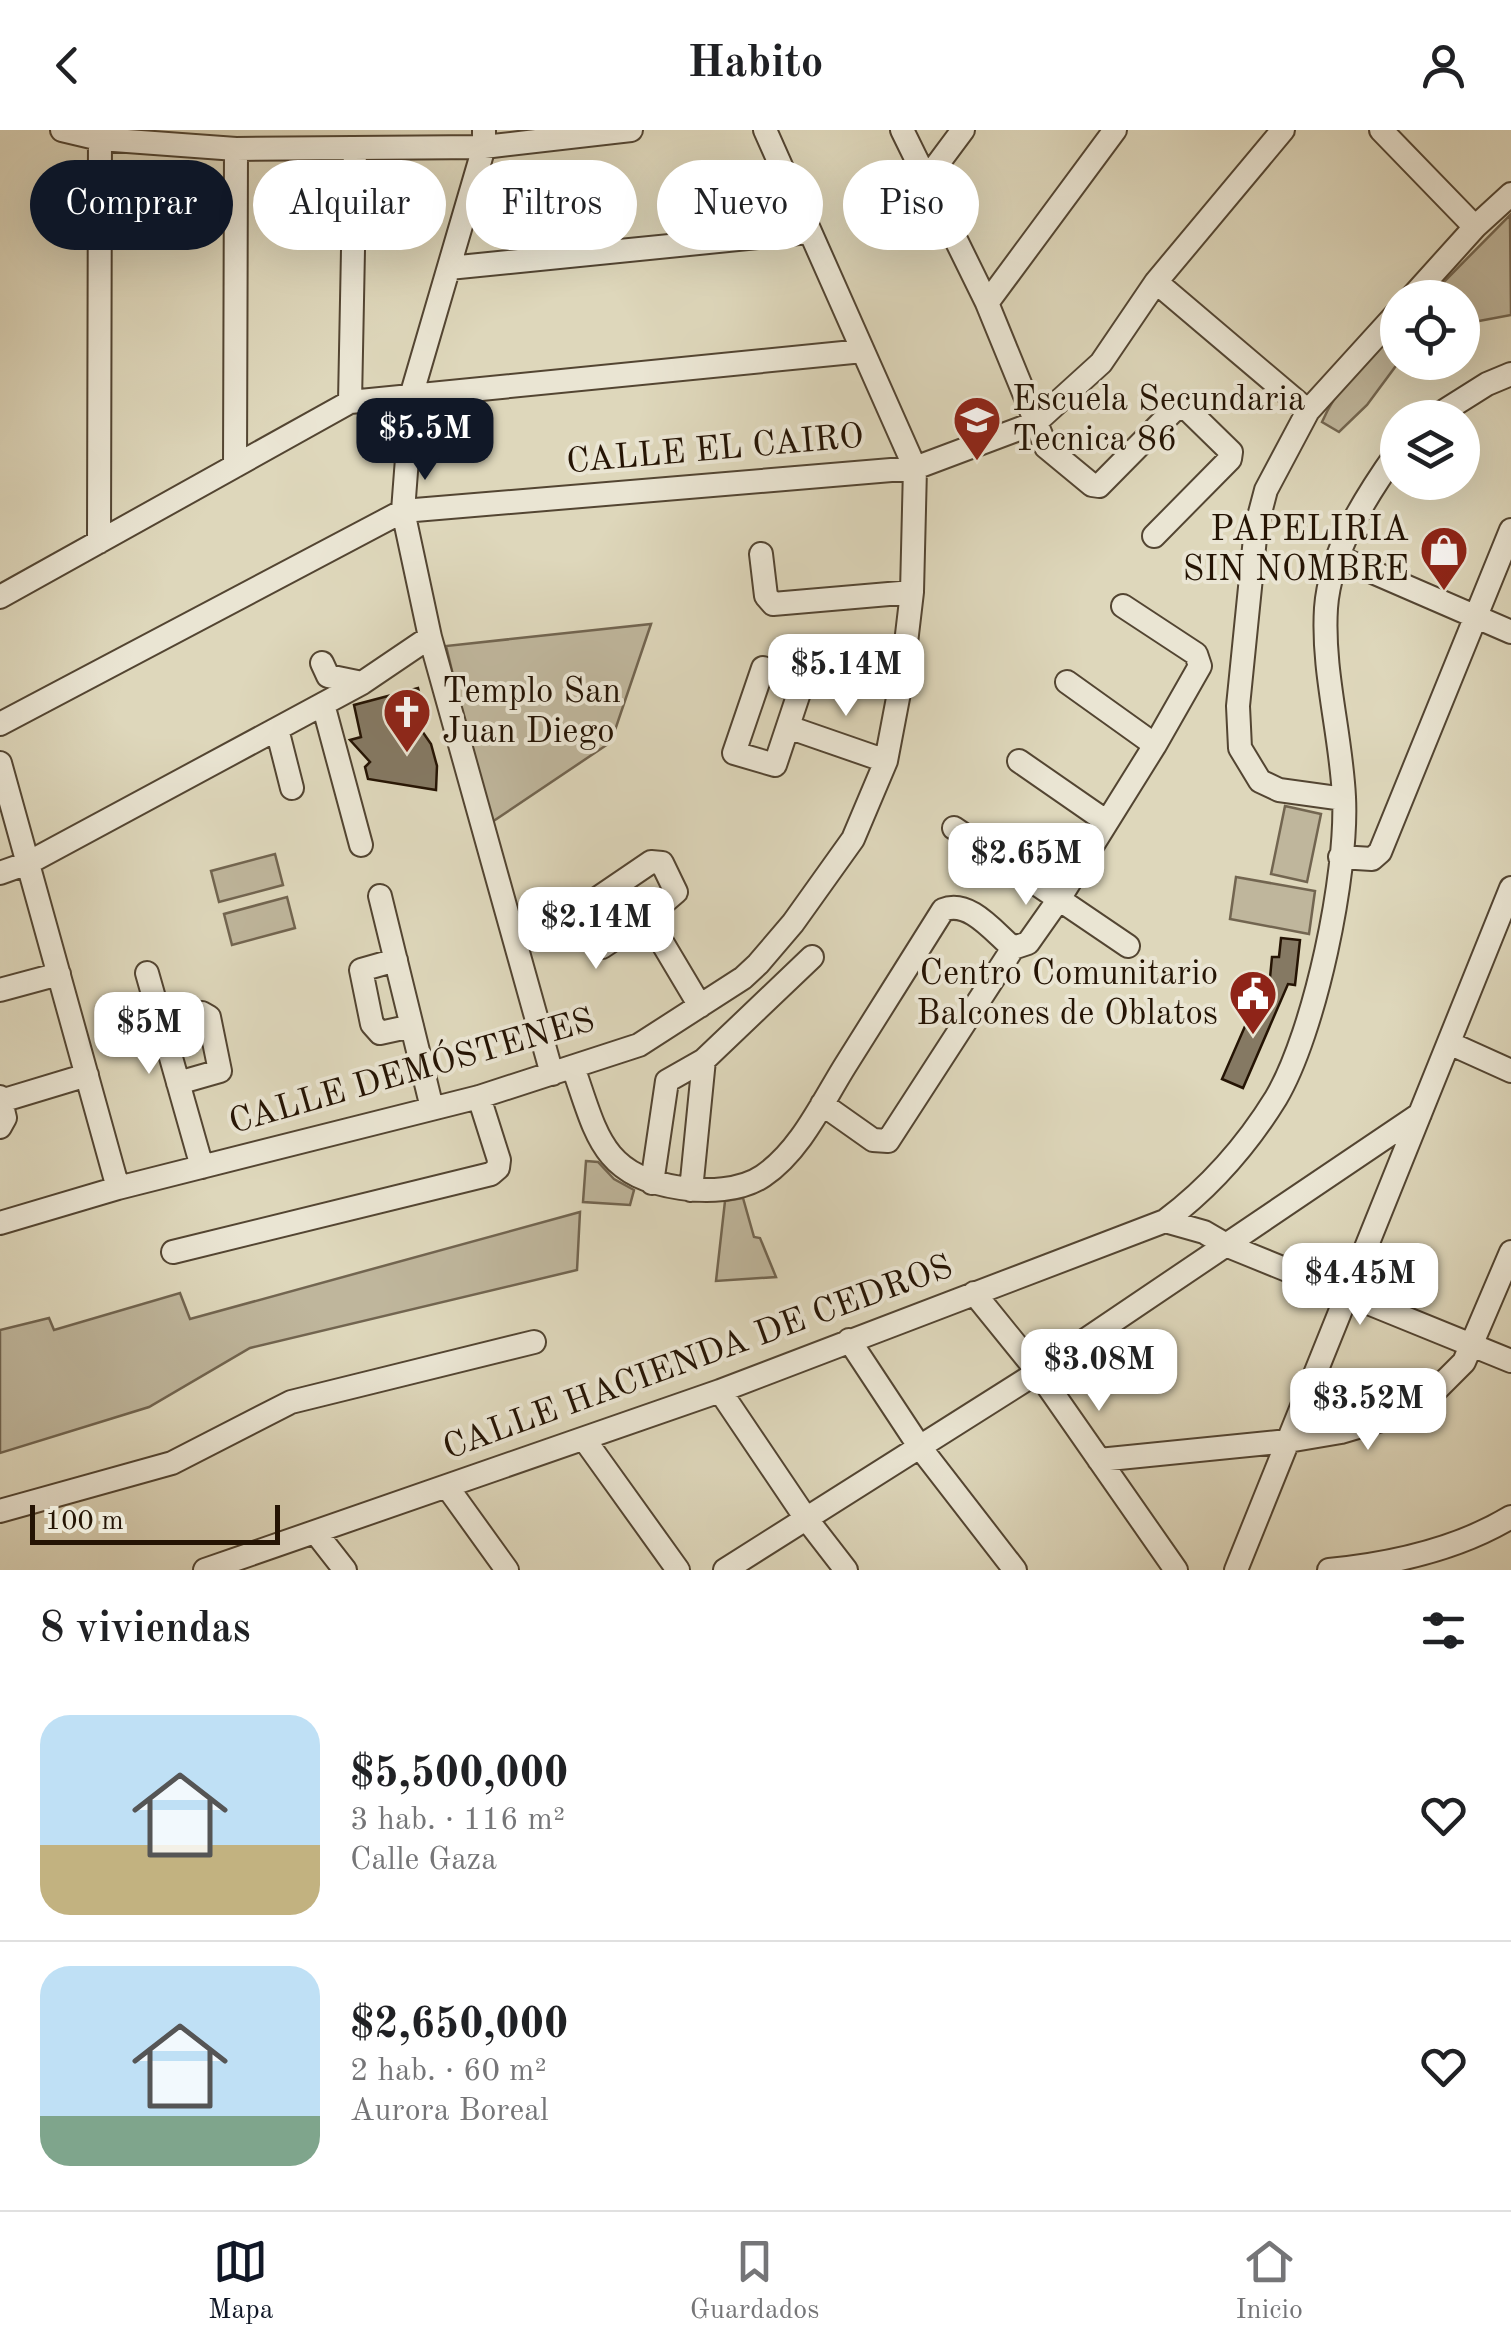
<!DOCTYPE html>
<html lang="es">
<meta charset="utf-8">
<style>
:root{--surface:#fff;--page:#f6f6f6;--text:#202124;--muted:#757577;--line:#e0e0e0;--accent:#111827}
body{margin:0;font-family:"Old Standard TT",serif;background:var(--page);color:var(--text);height:100vh;display:flex;flex-direction:column;font-size:38px;white-space:nowrap}
*{box-sizing:border-box;margin:0}
p{font-size:32px;color:var(--muted)}
.icon{flex:none;width:55px;height:55px;fill:none;stroke:currentColor;stroke-width:2;stroke-linecap:round;stroke-linejoin:round}
.map{position:relative;height:1440px;overflow:hidden}
.details{display:flex;flex-direction:column;background:var(--surface);flex:1}
.details>*{flex:none}
.hud{position:absolute;left:30px;top:30px;width:1000px;height:90px;display:flex;gap:20px}
.fabs{position:absolute;left:1380px;top:150px;display:grid;gap:20px}
.fabs a{display:grid;place-items:center;width:100px;height:100px;border-radius:50%;background:var(--surface);box-shadow:0 10px 40px #0002;font-size:50px}
.scale{position:absolute;left:30px;bottom:25px;width:250px;box-sizing:border-box;padding-left:10px;border:5px solid #251404;border-top:0;font-size:28px;line-height:35px;white-space:nowrap;color:#251404;-webkit-text-stroke:8px #eae5d3;paint-order:stroke}
.price{position:absolute;translate:-50% -85px;padding:0 22px;border-radius:20px;background:#fff;color:#222;font-size:32px;line-height:65px;filter:drop-shadow(0 2px 5px #0008)}
.price::after{content:'';position:absolute;left:50%;top:60px;width:30px;height:22px;margin-left:-15px;background:inherit;clip-path:polygon(0 0,100% 0,50% 100%)}
.price.active{background:var(--accent);color:#fff}
ul{padding:0;list-style:none}
li{display:flex;align-items:center;gap:30px;height:250px;padding:0 40px}
li+li{border-top:2px solid var(--line)}
li span{display:grid;place-items:center;flex:none;width:280px;height:200px;border-radius:30px;color:#555}
li>.icon{margin-inline-start:auto}
span .icon{width:120px;height:120px;fill:#fffc;stroke-width:1}
li b{font-size:42px}
h2{display:flex;justify-content:space-between;align-items:center;height:120px;padding:0 40px;font-size:42px}
.tag{padding:0 35px;border-radius:45px;background:var(--surface);box-shadow:0 10px 40px #0002;font-size:35px;line-height:90px}
.tag.active{background:var(--accent);color:#fff}
header{display:flex;justify-content:space-between;align-items:center;height:130px;padding:0 40px;background:var(--surface);font-size:45px;font-weight:700}
.menu{display:flex;justify-content:space-around;align-items:center;height:140px;border-top:2px solid var(--line);background:var(--surface);font-size:28px;color:var(--muted)}
.menu a{display:grid;justify-items:center;gap:5px}
.menu .active{color:var(--accent)}
.map>svg:first-child{display:block}
.green{fill:#bfb69c;stroke:#726550;stroke-width:2.5}
.building{fill:#857963;stroke:#251404;stroke-width:2.5}
.lines{fill:none;stroke-linecap:round;stroke-linejoin:round}
.minor-casing{stroke:#534532;stroke-width:26}
.minor{stroke:#eae5d3;stroke-width:22}
.labels{text-anchor:middle;dominant-baseline:central;stroke-width:8;stroke-linejoin:round;paint-order:stroke}
.poi-label{font-size:35px;fill:#251404;stroke:#eae5d3;text-anchor:start}
.street-label{font-size:35px;fill:#251404;stroke:#eae5d3}
</style>
<header><svg class="icon" aria-label="back" viewBox="0 0 24 24"><path d="M15 5l-7 7 7 7"/></svg>Habito<svg class="icon" aria-label="person" viewBox="0 0 24 24"><circle cx="12" cy="8" r="4"/><path d="M4 21q1-7 8-7t8 7"/></svg></header>
<div class="map">
<svg width="1511" height="1440" viewBox="0 0 1511 1440">
<rect width="100%" height="100%" fill="#ded7bb"/>
<filter id="stains"><feTurbulence type="fractalNoise" baseFrequency=".002" numOctaves="4"/><feColorMatrix values="0 0 0 0 .2 0 0 0 0 .09 0 0 0 0 .02 0 0 0 .5 -.17"/></filter>
<radialGradient id="worn" r=".72"><stop offset=".6" stop-color="#630" stop-opacity="0"/><stop offset="1" stop-color="#630" stop-opacity=".3"/></radialGradient>
<path class="green" d="M1510 85 1511 185 1463 194 1462 168 1429 167Z
M1397 198 1398 233 1367 275 1339 302 1322 292C1338 255 1369 226 1397 198Z
M651 494 611 612 489 694 446 516Z
M1285 676 1321 684 1307 752 1271 744Z
M275 724 283 755 219 772 211 741Z
M1236 747 1315 761 1309 804 1230 789Z
M287 767 295 798 232 815 224 784Z
M586 1031 598 1032 614 1049 634 1060 630 1075 583 1072Z
M743 1068 754 1107 760 1108 776 1147 716 1151 725 1071Z
M580 1082 577 1140 250 1218 149 1277 0 1323V1200L49 1188 54 1200 180 1163 190 1189Z"/>
<path class="building" d="M418 558 424 582 411 585 431 614 437 636 436 660 368 649 365 637 370 632 350 610 361 607 354 575Z
M1281 808 1300 810 1295 855 1288 854 1243 958 1222 949 1263 855 1269 858 1272 827H1279Z"/>
<g class="lines">
<g class="minor-casing">
<path id="minor" d="M62 0 100 9 236 19 484 17 631 0
M484 0V17L412 263 403 381 430 507 552 944
M902 0 987 173 1046 317 1092 355 1099 356 1173 281 1181 278 1188 280 1231 322 1230 329 1154 406
M1381 0 1475 97
M928 47 963 0
M449 138 809 102
M1156 152 1308 281
M1411 168 1475 97 1511 64
M987 173 1115 0
M350 272 355 18
M1433 288 1487 254 1511 244
M235 336 236 19
M99 412 100 0
M761 424 766 466 773 474 912 462
M1338 427 1511 502
M0 467 350 272 863 221
M322 533 328 546 362 553
M763 538 802 554 775 635 734 623Z
M1067 552 1155 615
M323 574 361 715
M0 594 403 381 915 338 1035 293 1101 233 1156 152 1283 0
M788 597 886 631
M277 599 292 658
M1019 631 1107 692
M0 633 118 1058
M1344 669 1279 660 1260 651 1240 618 1238 576 1256 398 1266 360 1308 281 1398 182
M954 698 1128 816
M1340 727 1372 729 1380 722 1511 400
M0 743 28 733 362 553 430 507
M380 766 432 978
M647 787 602 817 597 815 579 781 651 732 662 733 676 762 647 787 700 876
M396 830 361 840 372 894 380 903 412 896
M147 843 202 1037
M0 860 59 844
M162 897 202 883 209 887 220 941 178 953
M1449 913 1511 941
M573 937C597 1005 601 1046 681 1058 706 1062 741 1061 763 1046 800 1021 822 973 845 936 878 884 910 832 943 780 969 769 994 802 1013 818L1028 813 1059 769 1155 615 1200 536 1196 524 1123 476
M0 967 5 988 0 997
M1 971 87 945
M822 974 873 1010 888 1011 1013 818
M652 1053 667 951 704 930 812 827
M691 1060 704 930
M1165 1091 1204 1102 1228 1116 1511 1231
M0 1093 118 1058 479 967 639 915 743 848 758 834 793 793 853 709 886 631 902 547 912 462 915 338 765 0
M173 1122 491 1044 498 1038 499 1030 479 967
M974 1163 1038 1242 1176 1440
M849 1210 919 1316 1015 1440
M720 1261 805 1387 846 1440
M584 1309 678 1440
M1099 1330 1288 1311 1341 1302 1405 1283 1430 1266 1464 1232 1511 1122
M448 1358 507 1440
M0 1381 172 1333 291 1272 534 1212
M316 1403 345 1440
M205 1440 720 1261 1165 1091C1209 1058 1247 1015 1276 968 1315 902 1348 744 1344 667 1341 604 1322 541 1326 478 1330 422 1366 366 1398 321
M725 1440 1038 1242 1420 984
M1236 1440 1511 758
M1329 1440C1390 1434 1458 1419 1511 1387"/>
</g>
<use href="#minor" class="minor"/>
</g>
<defs>
<g id="school-pin" transform="scale(2.5)"><path d="M0 17L-7.5 6A9.5 9.5 0 1 1 7.5 6Z" fill="#8f2418" stroke="#eae5d3"/><path d="M0-5L7-2L0 1L-7-2ZM-4 1L0 2.5L4 1V4Q0 6-4 4Z" fill="#fff"/></g>
<g id="shop-pin" transform="scale(2.5)"><path d="M0 17L-7.5 6A9.5 9.5 0 1 1 7.5 6Z" fill="#8f2418" stroke="#eae5d3"/><path d="M-5-2.5h2.3a2.7 3.5 0 0 1 5.4 0H5L5.5 6h-11ZM-1.5-2.5h3a1.5 2.3 0 0 0-3 0Z" fill="#fff"/></g>
<g id="church-pin" transform="scale(2.5)"><path d="M0 17L-7.5 6A9.5 9.5 0 1 1 7.5 6Z" fill="#8f2418" stroke="#eae5d3"/><path d="M-1.2-6h2.4v3.5h3.3v2.4h-3.3V6h-2.4V-.1h-3.3v-2.4h3.3Z" fill="#fff"/></g>
<g id="civic-pin" transform="scale(2.5)"><path d="M0 17L-7.5 6A9.5 9.5 0 1 1 7.5 6Z" fill="#8f2418" stroke="#eae5d3"/><path d="M-.6-6.5H3V-4.5H.6V-3L4-1V1h2V6H-6V1h2V-1L-.6-3ZM-1.2 2.5V6h2.4V2.5Z" fill="#fff"/></g>
</defs>
<g fill-rule="evenodd">
<use href="#school-pin" x="977" y="290"/>
<use href="#shop-pin" x="1444" y="420"/>
<use href="#church-pin" x="407" y="582"/>
<use href="#civic-pin" x="1253" y="864"/>
</g>
<g class="labels">
<g class="poi-label">
<text x="1012" y="270">Escuela Secundaria<tspan x="1012" dy="40">Tecnica 86</tspan></text>
<text x="1409" y="400" text-anchor="end">PAPELIRIA<tspan x="1409" dy="40">SIN NOMBRE</tspan></text>
<text x="442" y="562">Templo San<tspan x="442" dy="40">Juan Diego</tspan></text>
<text x="1218" y="844" text-anchor="end">Centro Comunitario<tspan x="1218" dy="40">Balcones de Oblatos</tspan></text>
</g>
<g class="street-label">
<text transform="translate(715 320) rotate(-5)">CALLE EL CAIRO</text>
<text transform="translate(412 942) rotate(-16)">CALLE DEMÓSTENES</text>
<text transform="translate(698 1228) rotate(-20)">CALLE HACIENDA DE CEDROS</text>
</g>
</g>
<rect width="100%" height="100%" filter="url(#stains)"/>
<rect width="100%" height="100%" fill="url(#worn)"/>
</svg>
<div class="fabs">
<a><svg class="icon" aria-label="locate" viewBox="0 0 24 24"><circle cx="12" cy="12" r="6"/><path d="M12 2v4M12 18v4M2 12h4M18 12h4"/></svg></a>
<a><svg class="icon" aria-label="layers" viewBox="0 0 24 24"><path d="M12 4l9 5-9 5-9-5zM3 14l9 5 9-5"/></svg></a>
</div>
<div class="scale">100 m</div>
<b class="price active" style="left:425px;top:353px">$5.5M</b>
<b class="price" style="left:846px;top:589px">$5.14M</b>
<b class="price" style="left:1026px;top:778px">$2.65M</b>
<b class="price" style="left:596px;top:842px">$2.14M</b>
<b class="price" style="left:149px;top:947px">$5M</b>
<b class="price" style="left:1360px;top:1198px">$4.45M</b>
<b class="price" style="left:1099px;top:1284px">$3.08M</b>
<b class="price" style="left:1368px;top:1323px">$3.52M</b>
<div class="hud">
<a class="tag active">Comprar</a>
<a class="tag">Alquilar</a>
<a class="tag">Filtros</a>
<a class="tag">Nuevo</a>
<a class="tag">Piso</a>
</div>
</div>
<section class="details">
<h2>8 viviendas<svg class="icon" aria-label="filters" viewBox="0 0 24 24"><path d="M4 7h16M4 17h16"/><circle cx="9" cy="7" r="2"/><circle cx="15" cy="17" r="2"/></svg></h2>
<ul>
<li><span style="background:linear-gradient(#bfe0f5 65%,#c2b280 0)"><svg class="icon" aria-label="home" viewBox="0 0 24 24"><path d="M3 11l9-7 9 7M6 9v11h12V9"/></svg></span><div><b>$5,500,000</b><p>3 hab. · 116 m²</p><p>Calle Gaza</p></div><svg class="icon" aria-label="heart" viewBox="0 0 24 24"><path d="M12 20l-8-8c-3-5 5-10 8-4 3-6 11-1 8 4z"/></svg></li>
<li><span style="background:linear-gradient(#bfe0f5 75%,#7fa58c 0)"><svg class="icon" aria-label="home" viewBox="0 0 24 24"><path d="M3 11l9-7 9 7M6 9v11h12V9"/></svg></span><div><b>$2,650,000</b><p>2 hab. · 60 m²</p><p>Aurora Boreal</p></div><svg class="icon" aria-label="heart" viewBox="0 0 24 24"><path d="M12 20l-8-8c-3-5 5-10 8-4 3-6 11-1 8 4z"/></svg></li>
</ul>
</section>
<nav class="menu">
<a class="active"><svg class="icon" aria-label="map" viewBox="0 0 24 24"><path d="M3 6l6-2 6 2 6-2v14l-6 2-6-2-6 2zM9 4v14M15 6v14"/></svg>Mapa</a>
<a><svg class="icon" aria-label="saved" viewBox="0 0 24 24"><path d="M7 4h10v16l-5-4-5 4z"/></svg>Guardados</a>
<a><svg class="icon" aria-label="home" viewBox="0 0 24 24"><path d="M3 11l9-7 9 7M6 9v11h12V9"/></svg>Inicio</a>
</nav>
